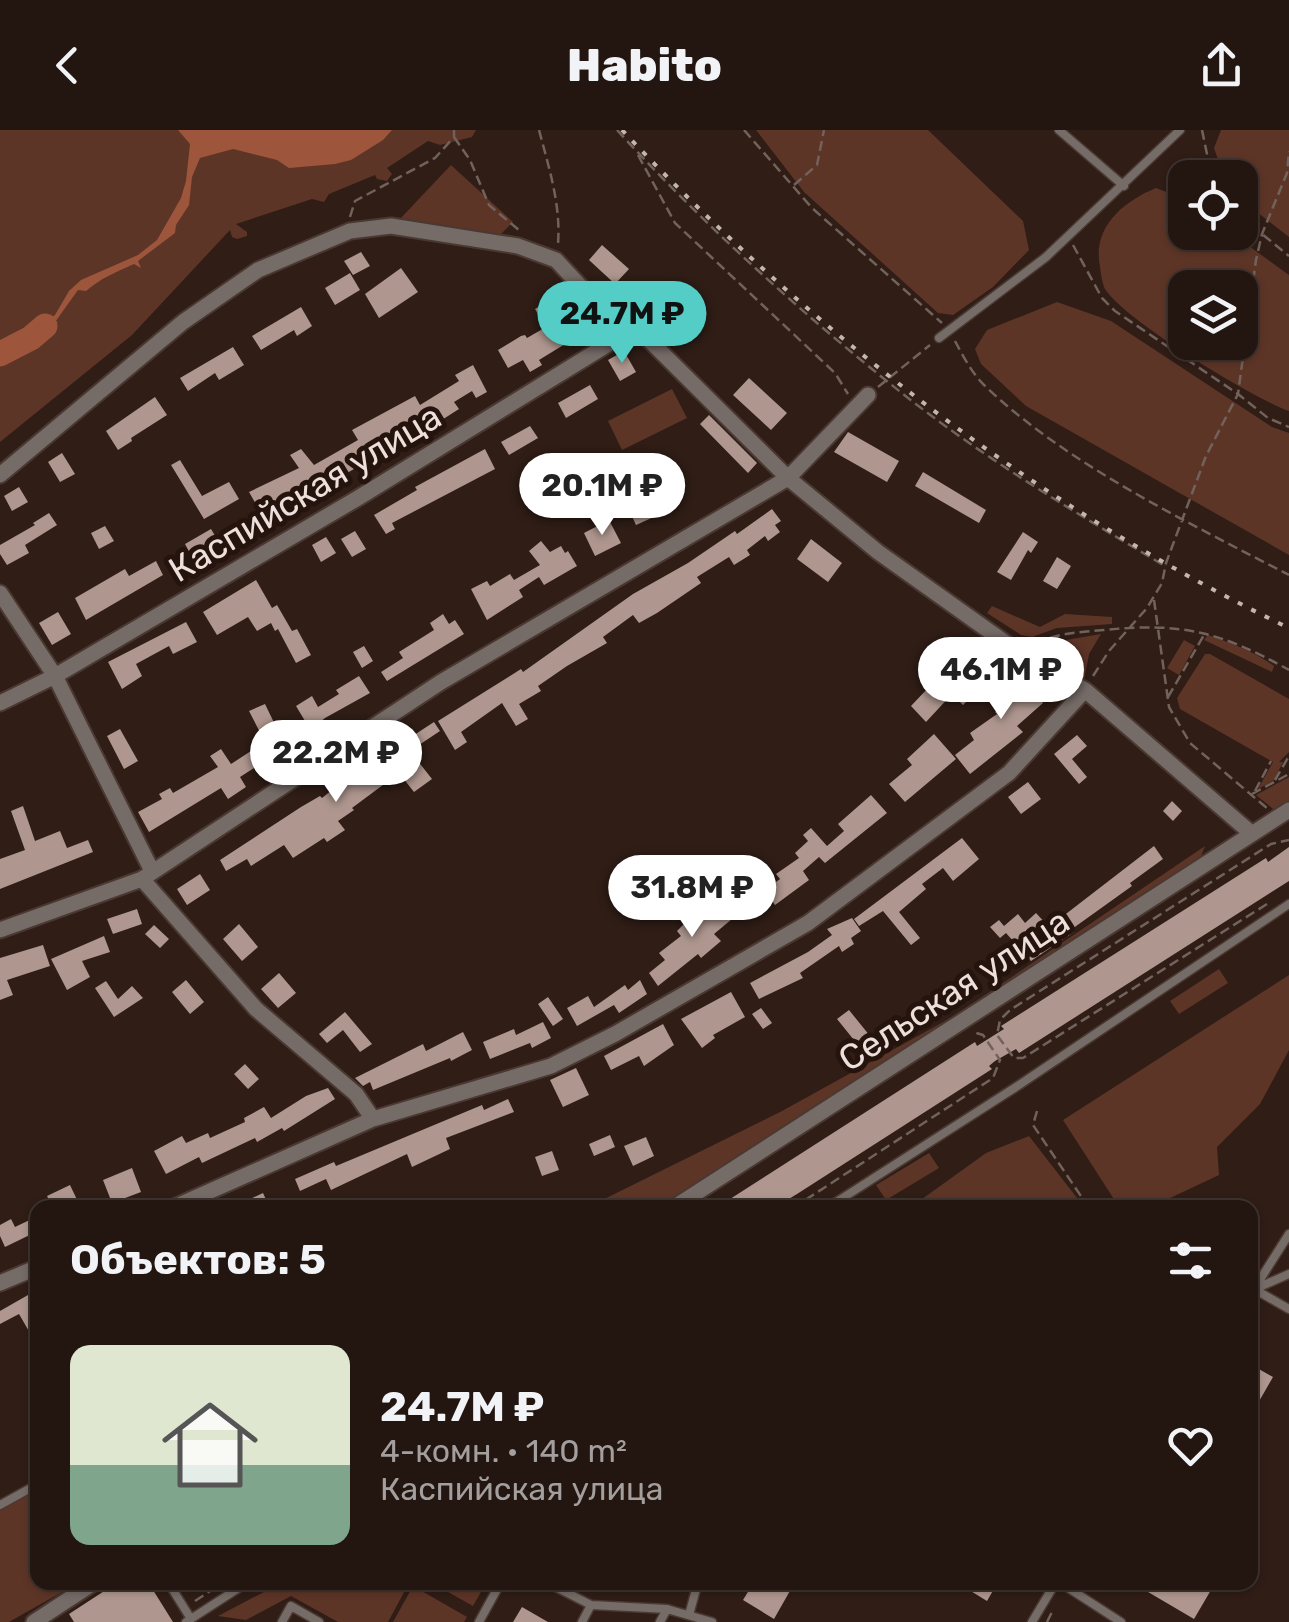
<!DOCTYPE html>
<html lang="ru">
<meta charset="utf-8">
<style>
:root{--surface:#231610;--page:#2f231e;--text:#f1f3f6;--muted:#a39f9f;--line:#403530;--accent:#54cdc7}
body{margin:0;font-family:Rubik,sans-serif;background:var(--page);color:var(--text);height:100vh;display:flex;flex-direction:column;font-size:38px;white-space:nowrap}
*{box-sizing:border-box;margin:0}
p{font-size:32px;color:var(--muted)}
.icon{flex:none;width:55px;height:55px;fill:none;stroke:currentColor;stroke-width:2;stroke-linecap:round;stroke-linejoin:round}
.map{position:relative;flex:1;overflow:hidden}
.details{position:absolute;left:30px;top:1070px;width:1228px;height:390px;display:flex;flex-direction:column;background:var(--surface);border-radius:20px;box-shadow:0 2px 8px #0004,0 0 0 2px var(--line)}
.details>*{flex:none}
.tools{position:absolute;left:1168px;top:30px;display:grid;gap:20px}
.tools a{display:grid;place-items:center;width:90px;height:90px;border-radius:20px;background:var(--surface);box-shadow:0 2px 8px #0004,0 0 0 2px var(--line);font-size:50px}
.price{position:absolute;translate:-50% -85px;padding:0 22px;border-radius:35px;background:#fff;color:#222;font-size:32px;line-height:65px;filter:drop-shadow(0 2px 5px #0008)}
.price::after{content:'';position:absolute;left:50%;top:60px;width:30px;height:22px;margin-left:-15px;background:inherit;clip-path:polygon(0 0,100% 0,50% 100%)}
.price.selected{background:var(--accent);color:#111}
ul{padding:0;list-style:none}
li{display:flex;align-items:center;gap:30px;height:250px;padding:0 40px}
li span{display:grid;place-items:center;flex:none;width:280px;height:200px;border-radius:20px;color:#555}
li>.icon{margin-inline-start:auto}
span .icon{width:120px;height:120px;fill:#fffc;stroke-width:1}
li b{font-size:42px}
h2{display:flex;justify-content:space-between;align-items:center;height:120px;padding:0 40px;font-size:42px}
header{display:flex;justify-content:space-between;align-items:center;height:130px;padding:0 40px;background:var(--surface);font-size:45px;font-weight:800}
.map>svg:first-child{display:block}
.green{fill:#5d3527;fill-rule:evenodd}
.water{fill:#9d563c}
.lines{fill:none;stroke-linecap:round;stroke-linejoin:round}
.river{stroke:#9d563c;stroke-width:25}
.building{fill:#af978f}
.service-casing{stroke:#4a3832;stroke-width:11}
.minor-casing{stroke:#4a3832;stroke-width:19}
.path{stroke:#72625c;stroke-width:2.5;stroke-dasharray:10 5;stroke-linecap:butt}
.service{stroke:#756b67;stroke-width:8}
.minor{stroke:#756b67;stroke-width:15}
.rail{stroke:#c3b5b0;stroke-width:4;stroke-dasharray:5 10;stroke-linecap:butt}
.labels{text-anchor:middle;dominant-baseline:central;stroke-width:10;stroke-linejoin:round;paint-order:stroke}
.street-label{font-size:35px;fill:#eddfdb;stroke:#25140d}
</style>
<header><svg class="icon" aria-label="back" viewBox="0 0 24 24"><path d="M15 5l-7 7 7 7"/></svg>Habito<svg class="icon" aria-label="share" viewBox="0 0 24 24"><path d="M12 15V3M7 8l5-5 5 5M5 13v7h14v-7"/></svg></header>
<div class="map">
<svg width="1289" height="1492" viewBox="0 0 1289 1492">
<rect width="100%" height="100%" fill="#2f1d16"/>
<path class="green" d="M0 0H476L472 7 440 15 428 11 387 38 392 44 387 51 377 49 375 45 329 64 324 72 312 69 236 94 247 102V106L237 109 232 107 230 100 132 205 0 312Z
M756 0H928L1023 91 1029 120 993 157 953 185 938 183 804 62Z
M1221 0H1289V107L1240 69V48L1224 47 1214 18Z
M451 35 513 92 496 109 399 90Z
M1156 58 1185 69V102L1231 103 1289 145V281C1254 269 1123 189 1105 159 1102 153 1101 144 1100 137 1092 98 1122 72 1156 58ZM1185 158H1240V212H1185Z
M1057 172 1111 191 1272 297 1289 303V425L1026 276 981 234 975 219 987 200Z
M672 259 687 288 622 320 608 291Z
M992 476 1040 497 1065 484 1112 487V494L1057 498 1032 507 1021 505 987 483Z
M1101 504 1089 524 1084 551 1039 520 1042 514Z
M1208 505C1231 513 1253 521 1274 536L1272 542 1204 510Z
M1184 510 1195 516 1179 545 1167 538Z
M1205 524H1210L1289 569V622L1279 632H1283L1274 650 1258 659 1273 632 1180 579 1177 568Z
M1289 647V676L1278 683 1256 665Z
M1205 716 1200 729 666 1077 586 1078 782 981 954 886Z
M1219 839 1228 853 1179 884 1170 871Z
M1289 845V920L1260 974 1217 1017 1219 1045 1151 1077H1119L1063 990Z
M1029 1006 1084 1077H911L986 1023Z
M929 1023 939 1038 886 1070 876 1055Z
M37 1359 38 1452 78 1453 9 1492H0V1380Z
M281 1453V1452L409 1453 388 1492H338L291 1466 246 1490 218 1486Z
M432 1453H486L473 1476Z
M413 1456 467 1487 464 1492H393Z"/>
<path class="water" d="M178 0H392L383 10 351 30 335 34 289 38 277 30 233 19 200 28 192 47 189 75 176 95 175 103 138 131 141 138 134 134C116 142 101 148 86 161L78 160 35 220H13L0 230V226L55 185 69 161 81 150 138 125 157 110 181 68 186 51 190 14Z"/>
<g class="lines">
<path class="river" d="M0 224 31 208 45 196"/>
</g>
<path class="building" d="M602 115 629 139 615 154 589 130Z
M361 122 370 136 353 145 344 131Z
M401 138 418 162 379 188 365 164Z
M350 143 360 160 335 175 325 158Z
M545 173 570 211 539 230 542 235 530 242 523 230 508 238 498 220 521 206 525 205 527 208 546 197 535 179Z
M301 177 312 196 297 206 294 200 261 220 252 206Z
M233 217 244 235 219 250 215 243 188 261 180 248Z
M624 221 636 242 620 251 608 230Z
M473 235 487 262 476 268 472 261 454 272 459 279 437 293 430 282 383 308 385 312 350 332 354 339 333 351 331 348 265 390 249 362 299 338 290 325 301 319 314 335 358 310 352 300 415 266 420 275 459 251 455 245Z
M749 248 787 283 771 300 733 265Z
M590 255 598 269 566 288 558 273Z
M155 267 167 285 131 308 132 311 118 320 106 301Z
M709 285 757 333 748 343 700 294Z
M530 296 538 308 509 325 501 312Z
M848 302 899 331 887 352 834 322Z
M485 319 495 339 392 393 395 399 386 404 374 385 417 360 415 357Z
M62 323 75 344 60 352 48 332Z
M180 330 202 366 229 352 239 369 204 389 171 335Z
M594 336 608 365 593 373 578 343Z
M923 342 986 380 979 393 915 356Z
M661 343 676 377 636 395 625 371 652 360 647 349Z
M19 357 28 372 12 381 4 366Z
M772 379 781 391 775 395 780 402 768 411 765 406 747 420 750 425 734 435 729 427 697 447 701 453 657 483 639 493 633 485 603 507 607 513 567 536 538 556 541 561 519 574 528 589 516 596 502 573 461 602 467 612 455 620 438 591 521 539 523 542 633 464 688 433 735 401 737 404Z
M49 383 57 395 25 415 29 423 7 435 0 424V415L35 395 33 393Z
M609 390 621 413 595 426 584 403Z
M105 396 114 411 99 419 91 403Z
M211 399 220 414 193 429 185 414Z
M355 401 366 419 352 427 341 409Z
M1023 402 1038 412 1031 423 1028 420 1011 450 997 442Z
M326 407 336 423 321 432 312 415Z
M811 409 842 433 828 452 797 429Z
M541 411 550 422 561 416 565 423 568 421 577 436 544 455 539 447 519 460 523 467 487 490 471 459 487 451 490 456 510 444 514 450 540 435 529 421Z
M1057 427 1071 436 1057 459 1043 451Z
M156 431 163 445 86 490 75 468 125 439 129 446Z
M256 450 272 478 277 475 292 501 297 499 311 525 296 533 278 499 275 501 271 493 257 501 248 487 217 505 203 482Z
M58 482 71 504 52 515 39 493Z
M443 484 449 494 455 490 464 504 387 551 381 542 403 528 399 522 434 500 430 493Z
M186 492 197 512 173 524 169 516 136 534 142 546 122 559 108 532Z
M364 516 373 531 362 538 353 522Z
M1012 536 1043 573 1017 596 1023 602 970 644 955 625 974 610 970 603 997 584 995 582 1003 575 997 568 1008 559 999 547Z
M946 539 973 565 963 575 952 564 926 592 911 576Z
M359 546 370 563 325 588 300 609 240 647 246 657 228 669 221 658 149 702 138 682 162 669 159 664 170 658 173 663 218 637 210 626 221 619 231 634 265 612 249 581 265 574 281 607 305 591 296 576 312 566 318 577 339 564 336 560Z
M434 592 440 601 410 621 432 649 414 662 399 643 352 678 354 680 338 691 345 700 327 712 324 708 293 728 284 715 251 736 247 729 226 741 220 730 301 677 320 666 322 668 362 636 379 628Z
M120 599 138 631 124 639 107 606Z
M934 604 956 629 905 672 889 654 912 635 907 629Z
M1077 605 1087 616 1072 629 1087 647 1079 654 1054 624Z
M1028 652 1041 669 1021 684 1008 667Z
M871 665 887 683 825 733 819 727 803 741 809 750 775 775 772 771 762 780 753 770 780 749 776 744 799 728 795 723 808 711 803 705 811 698 827 716 844 701 838 694Z
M1172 671 1182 681 1173 691 1163 681Z
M23 676 35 711 60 701 67 718 88 710 93 722 0 759V729L25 720 11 681Z
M962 708 979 729 953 751 943 738 922 754 926 759 899 782 920 808 911 815 883 781 859 796 854 789Z
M1154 716 1163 729 1130 753 1132 756 1072 799 1074 802 1031 831 1006 803 1000 808 990 797 999 790 1004 796 1018 784 1025 793 1036 783 1049 797Z
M1289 717V751L1019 923 1016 919 995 931 989 936 992 939 797 1064 774 1078H716L975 912 977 916 1004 899 1001 896 1266 728 1268 732Z
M200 744 210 760 187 775 177 759Z
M712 766 732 789 714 804 721 811 701 828 698 824 658 856 649 843 665 830 659 823 681 806 677 801Z
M137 779 142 794 113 804 107 789Z
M852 788 861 801 851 808 854 814 842 822 839 816 800 843 803 848 759 869 750 853 808 822 832 805 827 799Z
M239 794 258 817 242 831 223 809Z
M154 795 169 809 160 818 145 804Z
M104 806 110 822 82 831 90 847 67 860 51 829Z
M43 815 50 836 7 850 13 865 0 870V828Z
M279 843 296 863 278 878 261 859Z
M186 850 204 872 190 884 172 862Z
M640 850 647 864 619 883 614 875 577 896 567 878 588 866 594 877 625 855 628 860Z
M106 851 118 869 132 856 143 868 114 887 95 858Z
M731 862 745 887 713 905 715 908 702 918 681 889Z
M548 867 563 889 553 896 538 874Z
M761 878 772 893 763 899 752 884Z
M849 880 870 906 858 915 837 889Z
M345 882 372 914 360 922 343 900 327 913 319 904Z
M543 892 551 908 532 918 530 913 490 929 483 912 514 899 516 905Z
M663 894 674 915 644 936 639 926 611 940 604 926Z
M463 902 472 920 451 931 450 928 373 960 370 952 363 956 355 948 423 914 426 921Z
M245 934 259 949 248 959 234 944Z
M576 938 589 965 563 977 550 950Z
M328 958 335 969 284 1001 282 998 257 1012 255 1008 202 1033 199 1027 166 1044 154 1021 182 1006 186 1013 208 1003 210 1008 245 992 244 988 264 977 271 988 306 966Z
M508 969 514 982 446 1008 450 1019 412 1037 407 1024 331 1060 326 1049 300 1061 295 1049 334 1032 336 1036 482 975 484 980Z
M610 1005 615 1017 594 1026 589 1014Z
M646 1007 654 1026 633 1036 624 1016Z
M552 1021 559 1040 542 1046 535 1027Z
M132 1038 141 1062 112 1073 103 1050Z
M70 1055 81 1078H53L47 1066Z
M263 1063 268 1074 259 1078H231Z
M38 1086V1101L5 1117 0 1106V1095L11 1089 15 1097Z
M28 1165 33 1176 38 1173V1217L19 1184 0 1194V1181Z
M1250 1234 1273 1247 1250 1287Z
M118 1452H148L173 1492H74L69 1484Z
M754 1452H795L774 1489 743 1470Z
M956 1452H998L987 1471Z
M1131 1452H1197L1211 1460 1194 1489Z
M522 1477 548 1492H513Z"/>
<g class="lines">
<g class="service-casing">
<path id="service" d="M1059 0 1124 56
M939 208 1046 127 1180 0
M827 1078 1019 955 1289 774
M1257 1158 1289 1144
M1254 1159 1289 1104
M1254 1159 1289 1179
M0 1375 38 1354
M168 1452 191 1489
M546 1452 591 1475 667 1479 660 1492
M1059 1452 1121 1492
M667 1479 712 1492
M689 1485 698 1452
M186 1492 248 1452
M282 1492 291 1476 319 1492
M479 1492 501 1452
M582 1492 591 1475
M1032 1492 1056 1452"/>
</g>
<g class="minor-casing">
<path id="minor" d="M0 345 183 192 258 140 350 101 391 96 518 116 556 130 596 173 636 197 788 348 878 422 1017 521 1085 560 1251 703
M0 463 55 546 152 741
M0 573 55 546 358 368 636 197
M142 749 256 879 356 964 373 989
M0 800 142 749 441 552 788 348 868 265
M172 1078 373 989 551 936 615 904 808 793 1009 643 1085 560
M673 1078 1289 680
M0 1153 38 1137
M34 1492 95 1452"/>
</g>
<path class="path" d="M539 0C549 38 561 75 558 114
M617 0C705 96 801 183 903 264 985 329 1076 383 1165 436
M744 0 812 78 942 193
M1202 0 1212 48
M454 7 470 30 489 75 520 101
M638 25 675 93 835 243 848 264
M794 55 817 35 824 0
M1240 86 1289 126
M350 87 355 71 435 28 454 7V0
M1073 115 1102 168 1115 181 1238 264 1268 288 1289 297
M955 211C963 226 972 243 984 255 1066 334 1189 393 1289 445
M878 257 930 215
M1154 470 1169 577 1190 613 1268 679
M1036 513C1058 503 1081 502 1104 500 1182 492 1221 502 1289 540
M1093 546 1109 521 1147 478 1162 453 1166 433 1206 326 1238 264 1256 130 1262 104 1287 43 1289 21
M1168 567 1204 505
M1275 650 1289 626
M1255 661 1271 631
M1252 664 1289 644
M1267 774 1023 928H1014L997 905 1000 890 1010 880 1271 714 1289 710
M1037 981 1033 995 1089 1078
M793 1078 993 948 1000 930 983 905 973 902
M195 1471 224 1452
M1047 1492 1052 1482"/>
<use href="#service" class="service"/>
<use href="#minor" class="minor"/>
<path class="rail" d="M622 0C813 203 1037 377 1289 498"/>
</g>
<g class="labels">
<g class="street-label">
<text transform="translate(305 363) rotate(-31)">Каспийская улица</text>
<text transform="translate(954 860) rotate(-33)">Сельская улица</text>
</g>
</g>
</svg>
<div class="tools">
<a><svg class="icon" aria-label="locate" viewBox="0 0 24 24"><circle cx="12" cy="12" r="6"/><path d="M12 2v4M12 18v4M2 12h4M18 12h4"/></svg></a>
<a><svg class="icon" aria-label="layers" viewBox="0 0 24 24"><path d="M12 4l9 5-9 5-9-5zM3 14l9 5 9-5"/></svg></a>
</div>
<b class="price selected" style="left:622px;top:236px">24.7M ₽</b>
<b class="price" style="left:602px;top:408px">20.1M ₽</b>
<b class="price" style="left:1001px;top:592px">46.1M ₽</b>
<b class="price" style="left:336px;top:675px">22.2M ₽</b>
<b class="price" style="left:692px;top:810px">31.8M ₽</b>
<section class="details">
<h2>Объектов: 5<svg class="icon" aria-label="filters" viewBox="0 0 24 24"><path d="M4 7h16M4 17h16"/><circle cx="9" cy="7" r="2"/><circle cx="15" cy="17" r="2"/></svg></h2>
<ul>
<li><span style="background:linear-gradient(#dfe7d0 60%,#7fa58c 0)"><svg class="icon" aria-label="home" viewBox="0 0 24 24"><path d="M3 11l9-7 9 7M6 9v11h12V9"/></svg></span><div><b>24.7M ₽</b><p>4-комн. · 140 m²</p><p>Каспийская улица</p></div><svg class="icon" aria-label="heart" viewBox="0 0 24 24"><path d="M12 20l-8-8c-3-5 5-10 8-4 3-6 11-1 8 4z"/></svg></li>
</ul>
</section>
</div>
